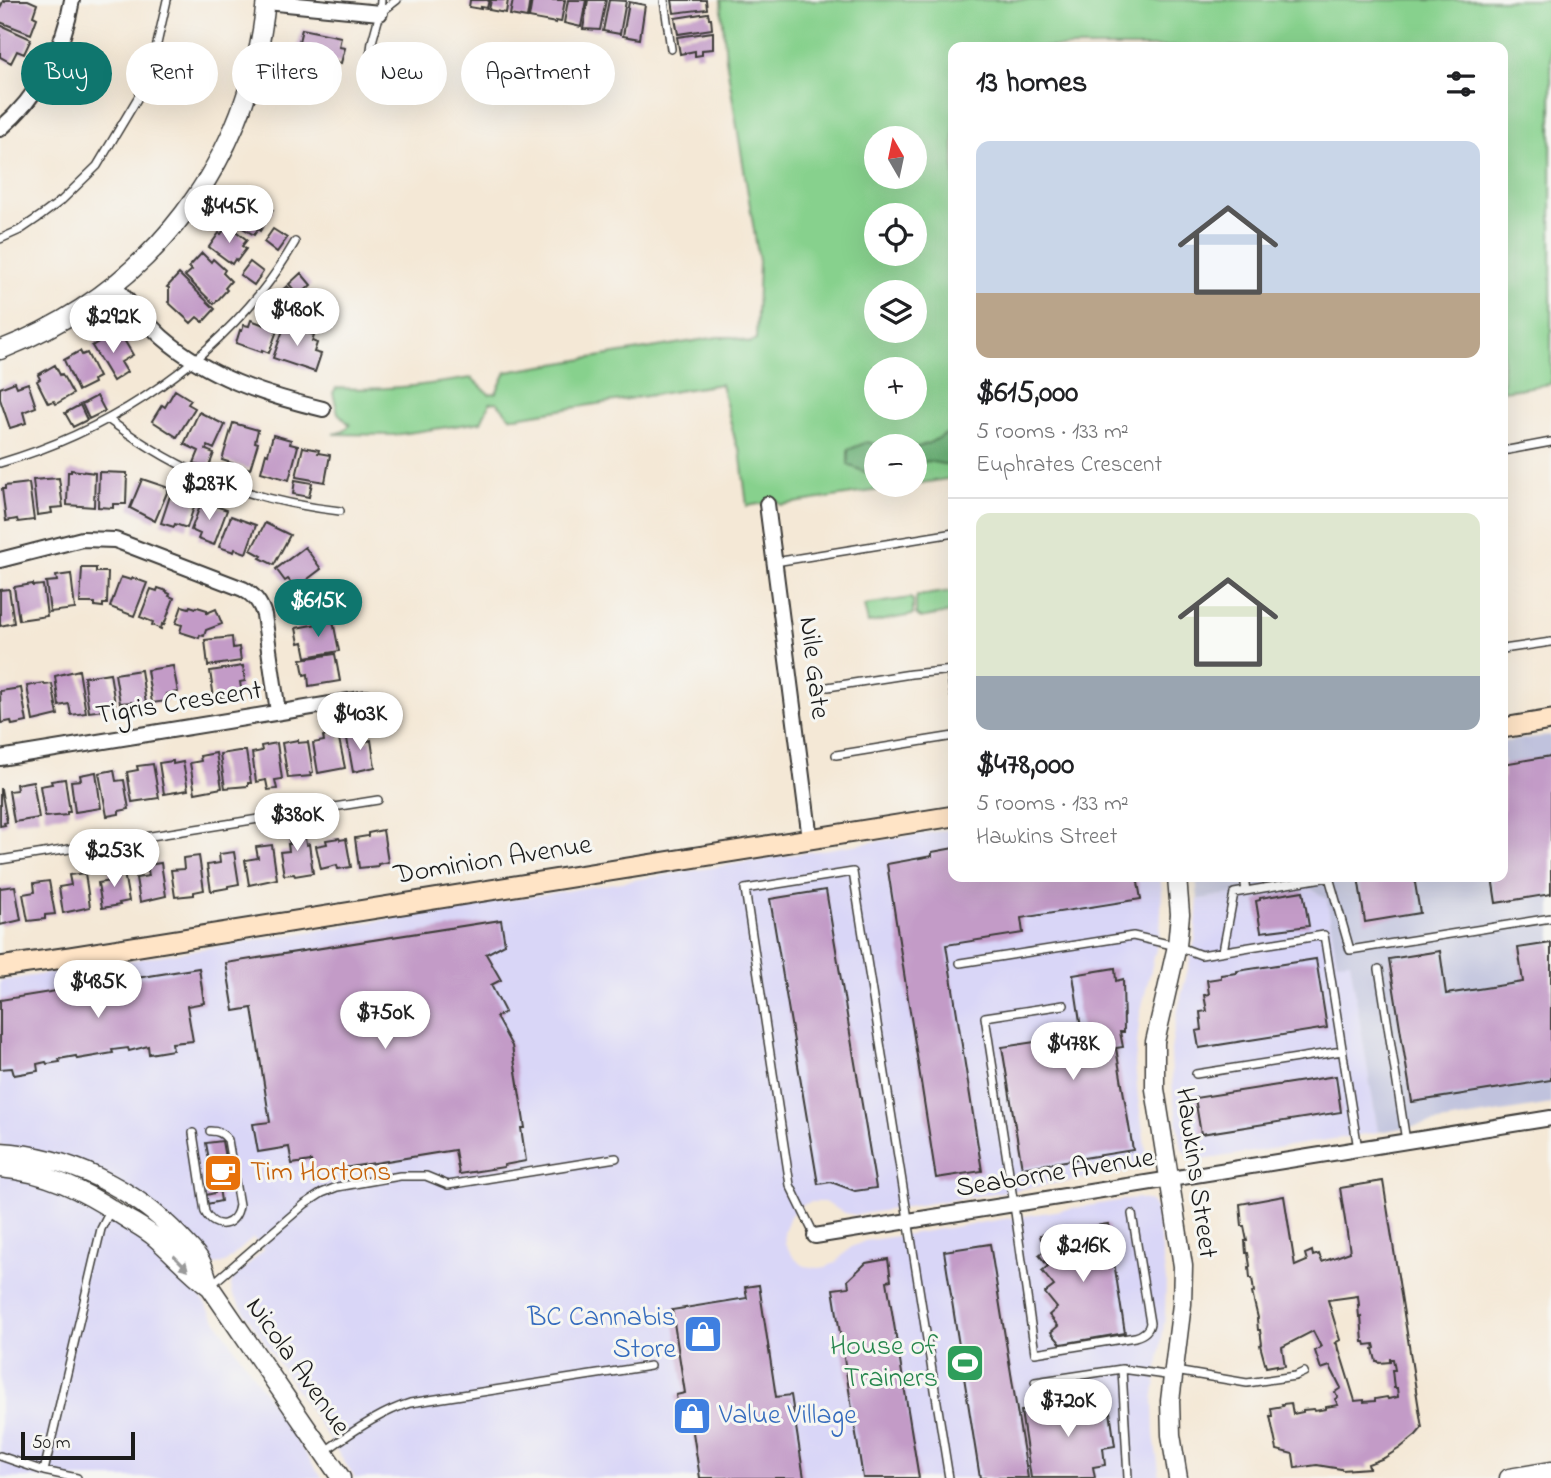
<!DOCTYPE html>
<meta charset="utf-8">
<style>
:root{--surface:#fff;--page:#f2f2f2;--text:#202124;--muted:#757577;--line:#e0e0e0;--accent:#0f766e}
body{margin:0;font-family:"Indie Flower",sans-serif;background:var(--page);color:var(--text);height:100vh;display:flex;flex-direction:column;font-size:26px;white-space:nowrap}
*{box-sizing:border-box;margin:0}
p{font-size:23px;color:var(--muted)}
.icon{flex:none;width:38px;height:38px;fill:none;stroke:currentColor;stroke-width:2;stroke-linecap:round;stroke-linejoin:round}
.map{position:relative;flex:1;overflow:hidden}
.drawer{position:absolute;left:948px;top:42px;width:560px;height:840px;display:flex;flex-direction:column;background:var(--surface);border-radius:14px;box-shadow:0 7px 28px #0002}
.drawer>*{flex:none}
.hud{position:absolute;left:21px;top:42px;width:665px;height:63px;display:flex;gap:14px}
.needle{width:46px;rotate:351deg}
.buttons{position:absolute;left:864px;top:126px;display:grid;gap:14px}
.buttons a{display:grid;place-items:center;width:63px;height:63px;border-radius:50%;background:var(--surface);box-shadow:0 7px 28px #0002;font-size:35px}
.scale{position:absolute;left:21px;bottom:18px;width:114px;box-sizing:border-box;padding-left:7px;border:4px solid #1c1c1c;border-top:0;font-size:19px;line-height:24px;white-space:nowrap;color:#1c1c1c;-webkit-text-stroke:5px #f6f6f2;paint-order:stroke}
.price{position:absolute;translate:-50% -60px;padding:0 16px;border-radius:24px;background:#fff;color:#222;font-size:23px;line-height:46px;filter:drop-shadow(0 2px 4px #0008)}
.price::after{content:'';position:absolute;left:50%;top:42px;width:21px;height:16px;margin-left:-10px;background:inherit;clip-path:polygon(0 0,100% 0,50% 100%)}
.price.current{background:var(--accent);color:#fff}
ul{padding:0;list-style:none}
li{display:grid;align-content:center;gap:14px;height:371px;padding:0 28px}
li+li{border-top:2px solid var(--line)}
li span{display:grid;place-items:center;height:217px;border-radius:14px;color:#555}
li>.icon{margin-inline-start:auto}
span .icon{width:126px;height:126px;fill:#fffc;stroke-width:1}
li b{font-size:30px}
h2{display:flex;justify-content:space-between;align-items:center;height:84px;padding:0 28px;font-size:30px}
.chip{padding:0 24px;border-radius:32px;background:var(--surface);box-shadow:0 7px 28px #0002;font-size:24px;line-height:63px}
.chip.current{background:var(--accent);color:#fff}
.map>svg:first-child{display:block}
.built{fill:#d9d6f7}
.industrial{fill:#c0c2dd}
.green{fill:#87d18d;stroke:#527654;stroke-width:2;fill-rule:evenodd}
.forest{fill:#6db378;stroke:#44684a;stroke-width:2}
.building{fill:#c39bc7;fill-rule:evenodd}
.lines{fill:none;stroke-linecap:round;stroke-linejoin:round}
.service-casing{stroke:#3c3b38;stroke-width:10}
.minor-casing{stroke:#3c3b38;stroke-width:18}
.tertiary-casing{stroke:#3c3b38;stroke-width:21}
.secondary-casing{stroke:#3c3b38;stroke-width:23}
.service{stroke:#fff;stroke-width:7}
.minor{stroke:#fff;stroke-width:14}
.tertiary{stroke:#fff;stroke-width:18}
.secondary{stroke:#ffe4c6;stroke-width:19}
.oneway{fill:#999}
.labels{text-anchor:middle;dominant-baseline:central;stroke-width:6;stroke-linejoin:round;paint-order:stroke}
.street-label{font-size:28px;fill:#1c1c1c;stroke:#f6f6f2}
.food-label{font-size:28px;fill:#c56008;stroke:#f6f6f2;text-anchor:start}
.shop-label{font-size:28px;fill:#366cbe;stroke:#f6f6f2;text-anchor:end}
.leisure-label{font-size:28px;fill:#27864d;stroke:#f6f6f2;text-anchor:end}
</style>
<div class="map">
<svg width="1551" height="1478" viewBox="0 0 1551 1478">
<rect width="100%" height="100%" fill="#f6f6f2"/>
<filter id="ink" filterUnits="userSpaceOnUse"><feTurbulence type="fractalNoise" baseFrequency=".0143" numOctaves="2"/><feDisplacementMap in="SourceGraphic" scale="14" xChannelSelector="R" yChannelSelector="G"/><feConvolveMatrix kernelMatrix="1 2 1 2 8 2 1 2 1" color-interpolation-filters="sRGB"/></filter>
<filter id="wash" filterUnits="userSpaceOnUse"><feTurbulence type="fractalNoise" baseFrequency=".00686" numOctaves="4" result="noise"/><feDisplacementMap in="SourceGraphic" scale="28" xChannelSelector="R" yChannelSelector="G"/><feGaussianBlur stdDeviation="1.57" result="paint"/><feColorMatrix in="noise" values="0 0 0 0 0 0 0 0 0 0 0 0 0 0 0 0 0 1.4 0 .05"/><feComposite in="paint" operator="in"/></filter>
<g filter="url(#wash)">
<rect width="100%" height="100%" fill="#f4e8d6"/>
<path class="built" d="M954 829V877H1160L1162 892 1160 933 1140 1014 1135 1063 1138 1099 1146 1151V1159L1142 1166 1137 1169 1127 1172 856 1215 845 1213 824 1202H811L799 1206 790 1216 784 1232 785 1244 794 1258 803 1265 808 1267 819 1268 827 1267 836 1262 851 1247 865 1241 1137 1198 1150 1201 1156 1210 1166 1280 1165 1317 1153 1401 1154 1435 1160 1478H355L232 1293 231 1285 234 1277 264 1250 253 1238 225 1263 215 1265 211 1264 155 1208 0 1145V981Z
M1299 883 1305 884 1327 899 1337 962 1350 960 1378 1132 1201 1160 1190 1158 1182 1149 1173 1095 1171 1050 1177 1014 1195 940 1198 899Z
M0 1173 42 1181 137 1229 182 1272 198 1293 322 1478H0Z"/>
<path class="industrial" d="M1551 735V1104L1378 1132 1350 961 1337 962 1327 899 1303 883 1198 899 1196 877H1503V742Z"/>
<path class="green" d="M721 0H1551V384L1503 391V47H954V478L915 484V446H877V485H912L781 505 777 501 747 506 740 450 736 444 721 384 516 417H510L497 402 490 403 481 422 394 435 333 434 344 431 350 425 338 413 333 393 336 388C384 391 426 385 472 378L489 394 496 393 506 372 718 337H733L749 343 756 340 759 261 726 59ZM877 138H915V177H877ZM877 215H915V254H877ZM877 292H915V331H877ZM877 369H915V408H877Z
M951 591 954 595V612L920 618 916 614V600L917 596Z
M910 598 913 600V615L868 623 864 605Z"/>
<path class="forest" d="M954 430V466L927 461 915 465V448L929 443Z
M867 442 882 446H877V477L848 465V450Z"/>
<g id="blocks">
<path class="building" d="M6 0H28L37 4 33 16 37 18 31 34 0 22V9L3 1 5 2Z
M470 0H489L487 8 481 7V9L469 7Z
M491 0H508L506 13 489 10Z
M513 0H530L527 18 510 15Z
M532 0H565L561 22 556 21V23L529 18Z
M568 0H586L581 27 564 23Z
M588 0H606L600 30 583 29Z
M609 0 626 1 620 34 603 31Z
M672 0H706L707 9 674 13Z
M629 2 645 5 640 39 623 36Z
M708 13 709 18H711L712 29 678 34 675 18Z
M0 25 31 39 24 54 17 51 11 63 0 57Z
M302 29 341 37 339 47 345 48 341 63 296 54Z
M713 32V49L702 50V55L695 56V51L680 54 677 37Z
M247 194 273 210 260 231 258 229 254 235 228 219 240 201 242 203Z
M228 225 247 240 242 246 246 249 237 261 235 259 232 264 209 247 219 233 221 234Z
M273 229 287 238 277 252 264 242Z
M202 253 211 262 213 259 225 270 223 273 231 281 225 288 227 290 214 304 185 276 192 270 189 267Z
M250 262 263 272 254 285 240 275Z
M301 273 311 285 299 296 289 284Z
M179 274 215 309 203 322 197 317 191 323 168 302 169 301V288L167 287Z
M287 286 297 297 284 309 274 297Z
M267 300 282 311 276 320 273 317 270 320 259 312Z
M251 320 264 325 266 320 279 325 269 353 262 350V352L236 343 240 330 242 331 244 325 249 326Z
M286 322 300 327 299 330 314 335 312 341 317 343 314 352 321 354 315 372 273 358Z
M120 333 133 355 121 362 127 372 113 381 92 346 108 336 110 339Z
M80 351 82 355 87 353 99 377 93 380 94 383 78 391 64 360Z
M55 365 60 375 62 374 73 394 56 404 54 401 48 403 37 381 40 379 38 375Z
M15 382 17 387 28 383 36 407 23 412 26 423 10 428 0 399V388Z
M175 390 191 400 188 404 195 408 177 437 152 421 162 405 165 407Z
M97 396 105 411 89 419 82 404Z
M80 405 87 420 73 427 65 413Z
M199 412 225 425 214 449 208 446 206 450 214 453 208 469 194 463 199 451 184 444Z
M233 423 258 430 255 442 258 443 250 469 222 460Z
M273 435 291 440 290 444 298 446 289 480 261 472 266 453 268 454Z
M303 447 319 450 318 453 330 455 325 482 296 477Z
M71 470 95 473 94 507 67 505 68 472H71Z
M99 472 127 473 126 504H113V508L98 507Z
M59 478 63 507 51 508 52 513 37 515 33 480Z
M142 479 169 488 155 521 130 508Z
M295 480 312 483 309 497 293 494Z
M29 483 34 520 18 522 17 519 6 521 2 489H5V486Z
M171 493 196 501 187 528 175 524 174 527 161 523Z
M202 501 227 510 214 545 198 539 200 534 191 530Z
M231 516 256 525 246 553 235 549 234 552 219 547Z
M265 523 290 535 274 565 260 558 262 556 251 550Z
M305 547 321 569 296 588 288 579 285 581 276 569Z
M82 568H96V572H108L107 604H103V607L95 606V603H80Z
M71 574 75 609 50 612 46 582 57 581 56 576Z
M121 577 131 580 133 578 147 583 134 616 110 607Z
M33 584V586L43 585 47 616 19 620 14 587Z
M326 587 332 616 296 621 294 592Z
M158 588 167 591 166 592 170 594 169 596 174 598 164 625 162 624 161 629 152 625 153 622 140 617 151 589 157 591Z
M9 589 14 623 0 626V590Z
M182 606 189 608 190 606 196 608 197 607 207 610V613L216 609 222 624 206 630 204 636 200 635 199 638 180 632 182 625 176 623Z
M333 621 339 651 306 657 303 642 299 643 296 628Z
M232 637 233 648 239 647 241 661 208 666 205 640Z
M335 654 340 681 309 686 308 674 304 675 301 659Z
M173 666 178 692 166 694 167 701 152 703 147 670Z
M243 666 245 681 240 682 242 694 214 698 210 671Z
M79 670 86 713 71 715 69 704 59 706 55 676Z
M141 670 146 704 132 706V702L120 703 115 674Z
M110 673 115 704 104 705 105 710 89 712 84 677Z
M44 683 45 685 52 684 58 715 33 721 27 686Z
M21 688 27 722 12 725 11 721 1 723 0 691Z
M361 731 363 742 371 740 375 767 353 772 346 733Z
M338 734 345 768 318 773 313 743 324 741 323 736Z
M298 740V743L308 742 313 772 310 773 311 776 288 778 282 743Z
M277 743 282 779 275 780 277 789 268 790 266 780 256 782 252 753 262 751 261 746Z
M239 751H246L251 783H248V786L225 788 220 754Z
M216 753 222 788 195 793 190 763 201 761 200 756Z
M1551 756V894L1496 903 1492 877H1503V764Z
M173 761V764L183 762 188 790 164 794 159 763Z
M153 764 159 798 132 802 127 772 138 770 137 766Z
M114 770 116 781 124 780 129 809 119 811V814L107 816 99 773Z
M96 772 101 808 75 812 71 781 81 780 80 775Z
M65 779 70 812H67V815L45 817 40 786 52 784 51 781Z
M33 781 39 818 14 822 9 791 17 790 16 784Z
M0 789H1L7 822 4 823 5 825 0 826Z
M303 824 306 845 309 844 313 873 295 876 294 874 284 875 280 852 289 851 288 844H290L287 826Z
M383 830 388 862 378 864V866L359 868 355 838 368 836V833Z
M339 838 340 840 346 839 351 867 338 869 337 865 321 869 316 846 327 844 326 840Z
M272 845 277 879 249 885 245 860 258 858 256 847Z
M954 848V877H1137L1141 899 1021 918 1023 933 946 945 982 1171 936 1178 887 864 932 856V852Z
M234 852 239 884 228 886V888L211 891 207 865 220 863 219 854Z
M199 856 204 890 194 892V895L175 897 171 870 184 869 183 858Z
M161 863 166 896 140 902 136 878 149 876 147 865Z
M123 867 129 901 119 903 120 905 102 908 98 883 110 881 109 870Z
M85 873 90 907 63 913 59 887 71 885 69 875Z
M1358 877H1414L1420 913 1365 922Z
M49 881 55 914 45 915V919L28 921 23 894 35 892 34 883Z
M15 886 21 920 0 925V888Z
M826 890 876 1188 855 1191 831 1182 818 1184 770 899Z
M1303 891 1309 926 1261 932 1256 901 1260 900V898Z
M501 920 505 944 486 954 501 980 491 985 505 1012 496 1017 512 1046 525 1128H521L526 1161 504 1165V1167L459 1174 455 1150 313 1173 311 1161 292 1164 289 1147 258 1152 253 1124 270 1122 252 1008 234 1011 226 963Z
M1551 943V1080L1412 1102 1389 959 1440 951 1446 994 1523 982 1518 948Z
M1316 959 1327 1028 1199 1048 1196 1031 1202 1030 1200 1012 1207 1011 1204 995 1209 994 1207 980 1221 978V975L1237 973V971Z
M199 968 204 1003 187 1006 193 1041 172 1043 173 1050 149 1054 148 1046 129 1051 128 1048 112 1050 113 1053 77 1059 76 1056 59 1059 60 1062 47 1064 46 1062 37 1064 38 1071 14 1075 12 1068 0 1069V1000Z
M1115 968 1116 981 1123 979 1124 1032H1120L1123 1047 1116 1048 1133 1150 1022 1168 1002 1047 1082 1035 1073 975Z
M1336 1076 1341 1112 1201 1134 1195 1098Z
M222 1141 230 1186 219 1188 221 1201 207 1204 206 1195 215 1193 206 1143Z
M1383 1181 1422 1428 1416 1435 1400 1448 1384 1458 1368 1464 1369 1468 1342 1470 1341 1469 1317 1465 1295 1468 1293 1454 1277 1450 1270 1416H1272L1271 1408 1283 1406 1282 1404 1291 1403 1293 1414 1303 1412V1410L1314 1409 1315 1411 1326 1409V1407L1338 1405 1335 1399 1338 1397 1335 1392 1341 1388 1330 1366 1321 1369 1315 1351 1321 1347 1313 1331 1282 1347 1285 1366 1277 1367V1365L1266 1367 1260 1345 1262 1344 1260 1330H1258L1257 1319 1258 1318 1252 1293 1254 1292 1252 1278H1250L1249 1267 1250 1266 1248 1253H1246L1245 1241H1247L1244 1226H1242L1240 1204 1284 1196 1295 1266 1307 1261 1305 1254 1312 1251 1313 1256 1319 1254 1322 1262 1350 1252 1340 1188ZM1358 1296 1359 1305H1358L1359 1317 1361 1316 1363 1342H1365L1366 1345 1374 1344 1375 1348 1373 1349 1376 1361H1378L1379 1363 1390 1362V1359H1393L1395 1370H1392L1394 1388H1397L1398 1397 1388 1399 1387 1397 1375 1399V1401L1364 1402V1400L1355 1401 1339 1349 1338 1350 1337 1344 1335 1343 1340 1340 1328 1300Z
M1108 1224 1125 1333 1061 1344 1051 1332 1058 1326 1049 1315 1057 1308 1045 1293 1054 1286 1042 1271 1048 1266 1039 1255 1048 1248 1041 1239 1040 1235Z
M990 1244 1028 1478H980L944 1251Z
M888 1259 891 1280 887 1281 919 1478H863L833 1289 849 1287 848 1280 866 1263Z
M759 1285 776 1397 791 1395 804 1478H700L692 1426 681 1428 676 1395 685 1393 672 1310 747 1298 745 1287Z
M1108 1398 1115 1446 1103 1448 1105 1465 1093 1467 1095 1478H1031L1021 1411Z"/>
</g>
</g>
<g filter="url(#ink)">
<use href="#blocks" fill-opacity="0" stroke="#3c3b38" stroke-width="2"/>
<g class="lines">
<g class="service-casing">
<path id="service" d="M664 0 671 49
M380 13 397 0
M368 71 372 42 380 13 381 0
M0 239 20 230 42 215 62 200 97 166 149 79 167 0
M109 420C184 475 247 500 340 511
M1503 451 1551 442
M0 463C103 433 194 375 262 291 274 276 285 259 295 242
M775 562 954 533
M1503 649 1551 642
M950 671 954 695
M828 687 911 674 954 670
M836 755 954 736
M0 860 378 800
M1244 877 1246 891
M1329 877 1350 950 1551 918
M1223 951 1234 893 1329 877
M960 963 1133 936 1177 946 1201 955 1324 935 1358 1149
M1379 969 1406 1141
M1064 1005 985 1017 1014 1205 1035 1353 1135 1337C1142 1335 1149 1331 1150 1323L1132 1214
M1196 1074 1342 1051
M193 1133 205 1212C215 1231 236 1227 239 1205L228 1140C223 1133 218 1131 210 1131
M815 1236 790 1185 745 889 853 872 949 1478
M210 1286 305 1204 322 1193 337 1187 400 1176H426L448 1185 616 1158
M1122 1369 1128 1478
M1175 1371 1247 1383 1295 1376 1304 1372
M1035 1382 1122 1369 1173 1376
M324 1452C347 1435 383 1411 410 1403L650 1366
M0 1456 44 1471 77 1478
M44 1471 101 1229 108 1215 113 1210"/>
</g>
<g class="minor-casing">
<path id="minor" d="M266 2 380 13
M0 129C38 97 64 49 72 0
M114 286C130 303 145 321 162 337 208 377 264 395 323 409
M767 504 810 839
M0 560 82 539 115 540 243 589C254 595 260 602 264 615L278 712
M0 758 367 698
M815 1236 1551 1118"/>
</g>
<g class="tertiary-casing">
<path id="tertiary" d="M0 350C151 291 250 162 266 0
M1177 877 1180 914 1177 946 1155 1042V1089L1183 1266 1182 1304 1170 1401 1171 1435 1178 1478
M0 1152C68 1156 134 1188 180 1237 187 1245 196 1252 201 1262 205 1269 207 1279 210 1287L341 1478
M0 1168C47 1172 82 1190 121 1215 133 1223 146 1229 157 1239 175 1255 190 1272 210 1287
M1509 1478 1551 1471"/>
</g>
<g class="secondary-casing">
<path id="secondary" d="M1503 728 1551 720
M0 967 70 957 954 816"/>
</g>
<use href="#service" class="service"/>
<use href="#minor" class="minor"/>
<use href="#tertiary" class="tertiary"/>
<use href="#secondary" class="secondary"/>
</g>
<defs><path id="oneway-solid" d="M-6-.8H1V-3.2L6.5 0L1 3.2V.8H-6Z" transform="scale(1.75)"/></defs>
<use class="oneway" href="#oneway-solid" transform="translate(181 1263) rotate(45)"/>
</g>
<defs>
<g id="cafe-square" transform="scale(2.0125)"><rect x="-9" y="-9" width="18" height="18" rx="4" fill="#e8710a" stroke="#f6f6f2"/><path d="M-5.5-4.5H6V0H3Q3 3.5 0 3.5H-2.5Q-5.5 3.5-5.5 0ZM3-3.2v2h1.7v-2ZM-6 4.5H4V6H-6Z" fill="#fff"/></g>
<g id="shop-square" transform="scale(2.0125)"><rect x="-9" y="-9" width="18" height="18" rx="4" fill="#3f7fe0" stroke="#f6f6f2"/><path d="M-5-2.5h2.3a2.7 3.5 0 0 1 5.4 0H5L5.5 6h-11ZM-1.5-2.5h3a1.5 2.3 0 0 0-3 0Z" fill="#fff"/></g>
<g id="stadium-square" transform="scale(2.0125)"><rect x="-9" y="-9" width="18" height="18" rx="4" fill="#2e9e5b" stroke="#f6f6f2"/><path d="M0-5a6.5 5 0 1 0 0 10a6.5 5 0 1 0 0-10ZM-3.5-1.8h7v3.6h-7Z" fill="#fff"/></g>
</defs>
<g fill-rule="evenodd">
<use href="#cafe-square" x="223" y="1173"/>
<use href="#shop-square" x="703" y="1334"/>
<use href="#stadium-square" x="965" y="1363"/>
<use href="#shop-square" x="692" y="1416"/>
</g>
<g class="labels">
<g class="street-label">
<text transform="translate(813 668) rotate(83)">Nile Gate</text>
<text transform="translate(179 704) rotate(-9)">Tigris Crescent</text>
<text transform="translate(493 861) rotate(-9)">Dominion Avenue</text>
<text transform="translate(1195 1173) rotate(82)">Hawkins Street</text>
<text transform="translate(1055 1174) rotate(-9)">Seaborne Avenue</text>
<text transform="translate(297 1367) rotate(55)">Nicola Avenue</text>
</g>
<g class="food-label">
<text x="250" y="1173">Tim Hortons</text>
</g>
<g class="shop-label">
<text x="676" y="1318">BC Cannabis<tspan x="676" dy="32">Store</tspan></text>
<text x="719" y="1416" text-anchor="start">Value Village</text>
</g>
<g class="leisure-label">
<text x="938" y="1347">House of<tspan x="938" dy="32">Trainers</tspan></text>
</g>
</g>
</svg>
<div class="buttons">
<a><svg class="needle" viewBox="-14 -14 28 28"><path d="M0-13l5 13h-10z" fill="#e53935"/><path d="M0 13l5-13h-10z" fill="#757577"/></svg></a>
<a><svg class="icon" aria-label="locate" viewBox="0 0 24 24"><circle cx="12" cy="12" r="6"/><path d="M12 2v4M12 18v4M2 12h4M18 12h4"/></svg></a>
<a><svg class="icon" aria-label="layers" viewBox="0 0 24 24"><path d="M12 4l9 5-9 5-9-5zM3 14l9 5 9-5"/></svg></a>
<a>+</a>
<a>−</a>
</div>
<div class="scale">50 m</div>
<b class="price" style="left:229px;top:245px">$445K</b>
<b class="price" style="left:297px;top:348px">$480K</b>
<b class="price" style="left:113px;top:355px">$292K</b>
<b class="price" style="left:209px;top:522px">$287K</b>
<b class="price current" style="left:318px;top:639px">$615K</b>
<b class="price" style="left:360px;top:752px">$403K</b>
<b class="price" style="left:297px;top:853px">$380K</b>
<b class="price" style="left:114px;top:889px">$253K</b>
<b class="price" style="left:98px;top:1020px">$485K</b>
<b class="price" style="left:385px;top:1051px">$750K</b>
<b class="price" style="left:1073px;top:1082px">$478K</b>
<b class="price" style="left:1083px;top:1284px">$216K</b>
<b class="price" style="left:1068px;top:1439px">$720K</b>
<div class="hud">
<a class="chip current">Buy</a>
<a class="chip">Rent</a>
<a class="chip">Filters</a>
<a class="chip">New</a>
<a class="chip">Apartment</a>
</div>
<section class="drawer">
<h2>13 homes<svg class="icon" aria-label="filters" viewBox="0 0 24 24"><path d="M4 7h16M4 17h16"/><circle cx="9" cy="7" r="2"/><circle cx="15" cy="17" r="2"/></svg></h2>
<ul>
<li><span style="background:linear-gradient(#c9d6e8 70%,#b9a48a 0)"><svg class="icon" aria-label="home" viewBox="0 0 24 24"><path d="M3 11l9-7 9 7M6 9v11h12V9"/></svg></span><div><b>$615,000</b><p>5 rooms · 133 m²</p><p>Euphrates Crescent</p></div></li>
<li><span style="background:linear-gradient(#dfe7d0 75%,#9aa5b1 0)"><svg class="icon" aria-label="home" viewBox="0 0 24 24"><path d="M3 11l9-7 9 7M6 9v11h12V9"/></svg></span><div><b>$478,000</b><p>5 rooms · 133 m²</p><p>Hawkins Street</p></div></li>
</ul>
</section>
</div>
